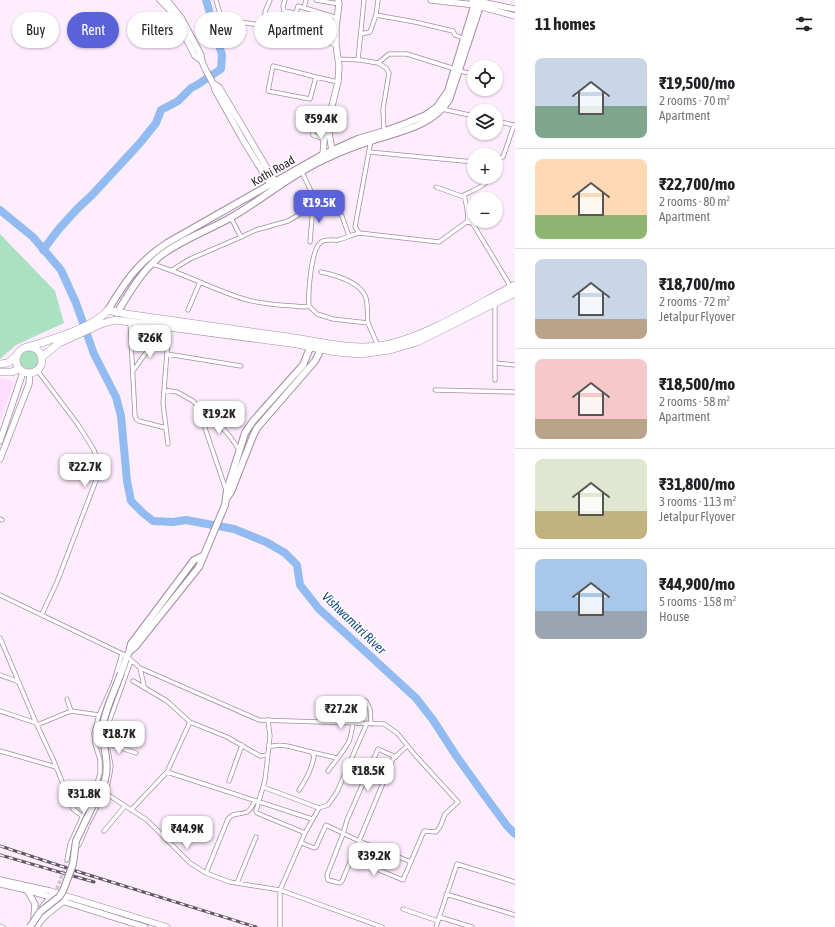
<!DOCTYPE html>
<meta charset="utf-8">
<style>
:root{--surface:#fff;--page:#f2f2f2;--text:#202124;--muted:#757577;--line:#e0e0e0;--accent:#5962d9}
body{margin:0;font-family:"Asap Condensed",sans-serif;background:var(--page);color:var(--text);height:100vh;display:flex;flex-direction:column;font-size:15px;white-space:nowrap}
*{box-sizing:border-box;margin:0}
p{font-size:13px;color:var(--muted)}
.icon{flex:none;width:22px;height:22px;fill:none;stroke:currentColor;stroke-width:2;stroke-linecap:round;stroke-linejoin:round}
.map{position:relative;flex:1;overflow:hidden}
.drawer{display:flex;flex-direction:column;background:var(--surface);width:320px}
.drawer>*{flex:none}
.guide{position:absolute;left:12px;top:12px;width:380px;height:36px;display:flex;gap:8px}
.tools{position:absolute;left:467px;top:60px;display:grid;gap:8px}
.tools a{display:grid;place-items:center;width:36px;height:36px;border-radius:50%;background:var(--surface);box-shadow:0 1px 3px #0004;font-size:20px}
.price{position:absolute;translate:-50% -34px;padding:0 9px;border-radius:8px;background:#fff;color:#222;font-size:13px;line-height:26px;filter:drop-shadow(0 1px 2px #0008)}
.price::after{content:'';position:absolute;left:50%;top:24px;width:12px;height:9px;margin-left:-6px;background:inherit;clip-path:polygon(0 0,100% 0,50% 100%)}
.price.on{background:var(--accent);color:#fff}
ul{padding:0;list-style:none}
li{display:flex;align-items:center;gap:12px;height:100px;padding:0 20px}
li+li{border-top:1px solid var(--line)}
li span{display:grid;place-items:center;flex:none;width:112px;height:80px;border-radius:8px;color:#555}
li>.icon{margin-inline-start:auto}
span .icon{width:48px;height:48px;fill:#fffc;stroke-width:1}
li b{font-size:17px}
h2{display:flex;justify-content:space-between;align-items:center;height:48px;padding:0 20px;font-size:17px}
.pill{padding:0 14px;border-radius:18px;background:var(--surface);box-shadow:0 1px 3px #0004;font-size:14px;line-height:36px}
.pill.on{background:var(--accent);color:#fff}
main{display:flex;flex:1;min-height:0}
.map>svg:first-child{display:block}
.built{fill:#ffddfe}
.green{fill:#a9e1c1}
.lines{fill:none;stroke-linecap:round;stroke-linejoin:round}
.river{stroke:#91bbf1;stroke-width:8}
.street-tunnel{stroke:#d4c4d3;stroke-width:3.5;stroke-dasharray:3.5 2;stroke-linecap:butt}
.street-casing{stroke:#a48ba4;stroke-width:5}
.secondary-casing{stroke:#a48ba4;stroke-width:7}
.primary-casing{stroke:#a48ba4;stroke-width:8}
.highway-casing{stroke:#a48ba4;stroke-width:8}
.street{stroke:#fff;stroke-width:3.5}
.secondary{stroke:#fff;stroke-width:5.5}
.primary{stroke:#fff;stroke-width:6}
.highway{stroke:#fff;stroke-width:7}
.rail-casing{stroke:#625662;stroke-width:3}
.rail{stroke:#fff;stroke-width:1.5;stroke-dasharray:4.5;stroke-linecap:butt}
.primary-bridge-casing{stroke:#a48ba4;stroke-width:8;stroke-linecap:butt}
.primary-bridge{stroke:#fff;stroke-width:6}
.labels{text-anchor:middle;dominant-baseline:central;stroke-width:3;stroke-linejoin:round;paint-order:stroke}
.street-label{font-size:12px;fill:#2a202a;stroke:#fff}
.water-label{font-size:13px;font-style:italic;fill:#174a87;stroke:#fff}
</style>
<main>
<div class="map">
<svg width="515" height="927" viewBox="0 0 515 927">
<rect width="100%" height="100%" fill="#feedfd"/>
<path class="built" d="M0 378 14 382 0 421Z"/>
<path class="green" d="M0 234 55 291 64 323 16 345 0 359Z
M20 360a9 9 0 1 1 18 0a9 9 0 1 1-18 0Z"/>
<g class="lines">
<path class="river" d="M0 210 33 237 61 270 76 303 94 354 116 397 121 416 127 481 131 501 143 513 153 521 173 522 186 520 234 529 266 542 285 553 297 565 300 585 319 609 416 698 433 720 457 757 485 796 507 826 515 834
M43 250 58 230 77 209 92 195 140 143 156 123 161 110 178 101 191 88 197 85 221 69 222 55 206 0"/>
<path class="street-tunnel" d="M57 889 67 860"/>
<g class="street-casing">
<path id="street" d="M216 0 220 14 225 20 289 29 336 45
M316 0 339 4
M378 0 376 15 415 22 453 31 455 35 465 39
M304 8 306 0
M284 11 283 6 285 0
M296 13 297 19 336 34
M264 26 265 12 270 0
M281 28 284 11 296 13 298 6 338 18
M361 34 370 32 376 15
M338 59 360 60 378 63 389 54H407L455 69
M358 60 364 0
M378 63 386 68 389 73 383 109 384 131
M459 71 474 74
M316 77 273 66 268 91 310 99 316 77 338 82
M442 109 474 116
M312 118 313 135 324 139
M496 121 514 125 503 157 496 158
M371 140 355 227 359 233 439 242 468 221 473 224 511 287
M369 152 474 162
M302 172 317 204
M436 187 464 197
M231 218 241 237 256 230 288 221 317 204 334 207 342 216 349 236
M468 221 467 208 464 195C473 190 485 187 490 177
M310 242 313 206
M152 264C183 273 212 289 244 299 264 305 284 305 305 307L309 306 317 314 333 319 368 323 378 346
M172 270 190 259 241 237
M321 272C335 275 361 282 366 298 368 305 367 315 368 323
M309 306C308 293 311 251 320 243 325 238 333 241 338 240 345 238 352 235 359 233
M188 310 200 282
M130 322 135 416 136 419 139 421 166 428
M167 354 241 366
M495 363 515 365
M37 370 79 426 94 450 100 470 57 582 42 614
M133 371 145 354 150 348 167 346
M495 380V303
M164 390 177 392 193 401 204 413 205 428 226 490
M435 390 515 392
M204 413C220 424 229 433 239 450
M168 444 163 403 169 326
M0 519 2 520
M0 595 127 656 140 668 259 720 384 724 397 733 416 756 458 802 445 814 440 827 436 832 424 831 403 880 352 859
M0 638 36 723 53 759 73 809 82 816
M140 668 144 686
M0 675 19 682
M133 681 167 701 190 722 167 772 312 819
M67 699 71 711
M327 700 366 701 370 709 371 724
M0 711 36 723
M268 720 270 736 265 780 256 811 257 813 305 833
M190 722 227 737 260 756 268 755
M37 725 71 711 99 715
M106 736 108 725 131 661
M106 743 136 753
M407 746 393 759 359 841 411 862
M269 747C282 742 298 749 311 752L314 756C312 768 306 780 299 790
M0 751 56 767
M311 752 337 758
M328 771C335 762 341 754 347 745 351 740 352 729 353 723
M229 781 242 745
M96 787 147 820 190 863 206 873 230 882 280 890 382 927
M263 787 319 808
M131 810 167 772
M104 831 125 806
M302 843 314 848 316 847 326 825 359 841 342 881 340 883 328 880 327 875 343 834 347 820 378 749 396 757
M79 845 88 824 106 789 109 779 111 766 108 750
M67 860 70 844 96 787 100 773V760L95 744 94 733 99 715 113 684 122 654
M206 873 228 819C233 812 240 815 247 812 251 810 253 804 255 801
M237 883 256 837
M446 894 515 915
M403 909 438 921
M439 917 472 927
M0 926 3 927
M280 927V890L305 833 319 808 328 805 337 792 367 723
M436 927 457 864 515 882"/>
</g>
<g class="secondary-casing">
<path id="secondary" d="M160 0 173 13 195 56 201 60
M167 0 182 19 201 55C201 68 213 78 215 90L243 140 272 187
M431 0 475 5 515 16
M472 0 515 9
M214 84 219 87 277 185
M328 128 333 155
M323 157 324 138 338 82 339 66 336 45V27L339 4 338 0
M0 441 23 372
M0 459 29 384 30 373
M0 880 50 891 167 927
M0 884 27 890 145 927
M27 890 35 904 34 917
M39 911 53 895
M36 927 45 916 65 900"/>
</g>
<g class="primary-casing">
<path id="primary" d="M108 310C125 282 138 262 167 243L322 155 358 139 385 131 407 123 426 115 437 107 448 91 476 0
M117 313C129 293 141 272 159 257 180 240 207 231 230 218 262 200 290 175 323 160 338 153 355 146 371 141 398 132 433 126 449 100L482 0
M226 499 231 492 253 436 257 428 315 361 321 349V345
M129 652 131 644 194 560 203 556
M121 673 127 656 129 652 135 647 199 567 225 505 227 490 245 433 253 421 303 365 312 343"/>
</g>
<g class="highway-casing">
<path id="highway" d="M27 347C48 341 95 327 108 310L126 314C180 322 234 329 288 337 322 342 355 352 390 344 433 333 476 305 515 285
M16 360a13 13 0 1 1 26 0a13 13 0 1 1-26 0Z
M42 357 59 343 101 324 115 320 297 344 336 352 360 354 390 350 417 342 515 293
M0 364 8 363 16 356
M0 372H12L19 369"/>
</g>
<use href="#street" class="street"/>
<use href="#secondary" class="secondary"/>
<use href="#primary" class="primary"/>
<use href="#highway" class="highway"/>
<g class="rail-casing">
<path id="rail" d="M0 846 76 871 256 927
M0 855 94 882"/>
</g>
<use href="#rail" class="rail"/>
<g class="primary-bridge-casing">
<path id="primary-bridge" d="M30 927 40 912 59 897 63 891 73 864 76 841 105 780C110 762 102 746 103 728 103 713 116 688 121 673"/>
</g>
<use href="#primary-bridge" class="primary-bridge"/>
</g>
<g class="labels">
<g class="street-label">
<text transform="translate(273 171) rotate(-30)">Kothi Road</text>
</g>
<g class="water-label">
<text transform="translate(354 623) rotate(44)">Vishwamitri River</text>
</g>
</g>
</svg>
<div class="tools">
<a><svg class="icon" aria-label="locate" viewBox="0 0 24 24"><circle cx="12" cy="12" r="6"/><path d="M12 2v4M12 18v4M2 12h4M18 12h4"/></svg></a>
<a><svg class="icon" aria-label="layers" viewBox="0 0 24 24"><path d="M12 4l9 5-9 5-9-5zM3 14l9 5 9-5"/></svg></a>
<a>+</a>
<a>−</a>
</div>
<b class="price" style="left:321px;top:140px">₹59.4K</b>
<b class="price on" style="left:319px;top:224px">₹19.5K</b>
<b class="price" style="left:150px;top:359px">₹26K</b>
<b class="price" style="left:219px;top:435px">₹19.2K</b>
<b class="price" style="left:85px;top:488px">₹22.7K</b>
<b class="price" style="left:341px;top:730px">₹27.2K</b>
<b class="price" style="left:119px;top:755px">₹18.7K</b>
<b class="price" style="left:368px;top:792px">₹18.5K</b>
<b class="price" style="left:84px;top:815px">₹31.8K</b>
<b class="price" style="left:187px;top:850px">₹44.9K</b>
<b class="price" style="left:374px;top:877px">₹39.2K</b>
<div class="guide">
<a class="pill">Buy</a>
<a class="pill on">Rent</a>
<a class="pill">Filters</a>
<a class="pill">New</a>
<a class="pill">Apartment</a>
</div>
</div>
<section class="drawer">
<h2>11 homes<svg class="icon" aria-label="filters" viewBox="0 0 24 24"><path d="M4 7h16M4 17h16"/><circle cx="9" cy="7" r="2"/><circle cx="15" cy="17" r="2"/></svg></h2>
<ul>
<li><span style="background:linear-gradient(#c9d6e8 60%,#7fa58c 0)"><svg class="icon" aria-label="home" viewBox="0 0 24 24"><path d="M3 11l9-7 9 7M6 9v11h12V9"/></svg></span><div><b>₹19,500/mo</b><p>2 rooms · 70 m²</p><p>Apartment</p></div></li>
<li><span style="background:linear-gradient(#ffd9b3 70%,#8fb573 0)"><svg class="icon" aria-label="home" viewBox="0 0 24 24"><path d="M3 11l9-7 9 7M6 9v11h12V9"/></svg></span><div><b>₹22,700/mo</b><p>2 rooms · 80 m²</p><p>Apartment</p></div></li>
<li><span style="background:linear-gradient(#c9d6e8 75%,#b9a48a 0)"><svg class="icon" aria-label="home" viewBox="0 0 24 24"><path d="M3 11l9-7 9 7M6 9v11h12V9"/></svg></span><div><b>₹18,700/mo</b><p>2 rooms · 72 m²</p><p>Jetalpur Flyover</p></div></li>
<li><span style="background:linear-gradient(#f6c9c9 75%,#b9a48a 0)"><svg class="icon" aria-label="home" viewBox="0 0 24 24"><path d="M3 11l9-7 9 7M6 9v11h12V9"/></svg></span><div><b>₹18,500/mo</b><p>2 rooms · 58 m²</p><p>Apartment</p></div></li>
<li><span style="background:linear-gradient(#dfe7d0 65%,#c2b280 0)"><svg class="icon" aria-label="home" viewBox="0 0 24 24"><path d="M3 11l9-7 9 7M6 9v11h12V9"/></svg></span><div><b>₹31,800/mo</b><p>3 rooms · 113 m²</p><p>Jetalpur Flyover</p></div></li>
<li><span style="background:linear-gradient(#a9c7e8 65%,#9aa5b1 0)"><svg class="icon" aria-label="home" viewBox="0 0 24 24"><path d="M3 11l9-7 9 7M6 9v11h12V9"/></svg></span><div><b>₹44,900/mo</b><p>5 rooms · 158 m²</p><p>House</p></div></li>
</ul>
</section>
</main>
